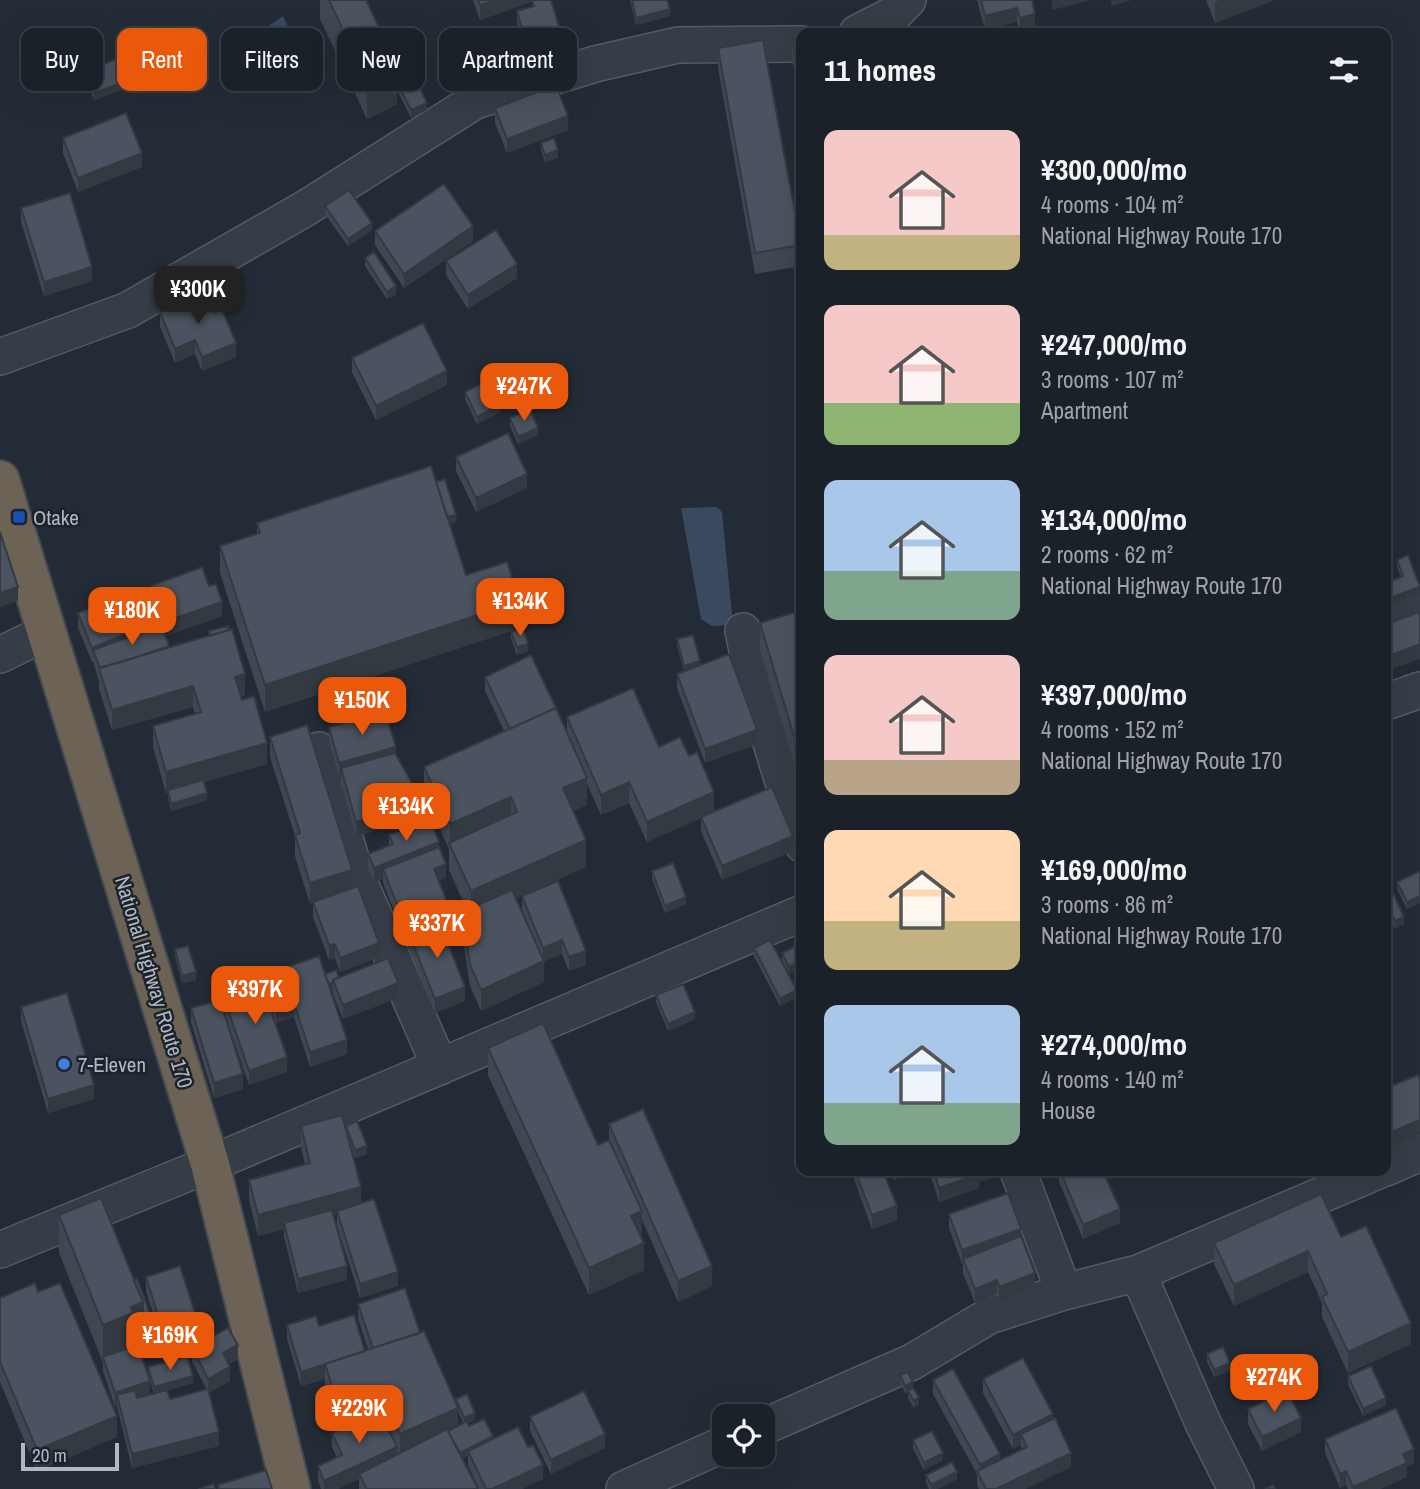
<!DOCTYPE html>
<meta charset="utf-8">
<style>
:root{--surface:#1a2128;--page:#272e34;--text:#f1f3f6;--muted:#9fa3a8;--line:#383e45;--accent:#ea580c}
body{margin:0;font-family:"Archivo Narrow",sans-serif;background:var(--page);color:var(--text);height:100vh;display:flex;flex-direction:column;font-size:26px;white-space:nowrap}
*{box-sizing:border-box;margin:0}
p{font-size:23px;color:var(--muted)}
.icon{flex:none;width:38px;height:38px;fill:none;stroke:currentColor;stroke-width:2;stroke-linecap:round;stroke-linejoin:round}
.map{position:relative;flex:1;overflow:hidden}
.sheet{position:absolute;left:796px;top:28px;width:595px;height:1148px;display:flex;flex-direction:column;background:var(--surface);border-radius:14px;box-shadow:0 7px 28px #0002,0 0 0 2px var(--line)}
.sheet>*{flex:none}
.top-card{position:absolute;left:21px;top:28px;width:665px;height:63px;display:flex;gap:14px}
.fabs{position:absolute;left:712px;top:1404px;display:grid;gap:14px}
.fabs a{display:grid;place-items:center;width:63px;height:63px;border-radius:14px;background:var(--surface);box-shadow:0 7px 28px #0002,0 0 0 2px var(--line);font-size:35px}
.scale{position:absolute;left:21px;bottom:18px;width:98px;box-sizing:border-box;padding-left:7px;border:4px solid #b1b8c3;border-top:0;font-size:19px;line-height:24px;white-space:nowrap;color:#b1b8c3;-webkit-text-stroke:5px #1c232b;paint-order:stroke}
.price{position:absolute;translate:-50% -60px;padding:0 16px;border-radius:14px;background:var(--accent);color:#fff;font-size:23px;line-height:46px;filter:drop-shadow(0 2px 4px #0008)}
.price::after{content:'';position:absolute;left:50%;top:42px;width:21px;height:16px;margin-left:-10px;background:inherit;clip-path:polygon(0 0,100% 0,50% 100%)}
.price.active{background:#222;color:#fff}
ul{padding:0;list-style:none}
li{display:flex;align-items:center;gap:21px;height:175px;padding:0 28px}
li span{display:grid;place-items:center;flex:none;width:196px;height:140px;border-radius:14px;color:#555}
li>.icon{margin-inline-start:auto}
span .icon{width:84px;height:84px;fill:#fffc;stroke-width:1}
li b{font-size:30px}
h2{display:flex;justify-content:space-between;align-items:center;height:84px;padding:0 28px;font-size:30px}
.pill{padding:0 24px;border-radius:14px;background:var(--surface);box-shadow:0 7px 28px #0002,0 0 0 2px var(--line);font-size:24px;line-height:63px}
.pill.active{background:var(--accent);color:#fff}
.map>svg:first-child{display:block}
.water{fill:#3a495d}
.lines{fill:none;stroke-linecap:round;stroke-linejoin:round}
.minor-casing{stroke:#545b64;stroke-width:38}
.highway-casing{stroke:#414851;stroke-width:42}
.minor{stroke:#373d47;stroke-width:35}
.highway{stroke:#6c6255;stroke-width:38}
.wall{fill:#404752;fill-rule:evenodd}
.shaded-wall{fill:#343a42}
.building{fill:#4a535f;stroke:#343a42;stroke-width:2}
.transit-dot{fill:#1a4fb4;stroke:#1c232b;stroke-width:2.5}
.shop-dot{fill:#3f7fe0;stroke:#1c232b;stroke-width:2.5}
.labels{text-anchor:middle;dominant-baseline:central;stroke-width:5;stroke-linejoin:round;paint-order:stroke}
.poi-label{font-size:21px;fill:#b1b8c3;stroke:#1c232b;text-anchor:start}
.street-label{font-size:21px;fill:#b1b8c3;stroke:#1c232b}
</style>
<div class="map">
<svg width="1420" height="1489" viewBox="0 0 1420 1489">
<rect width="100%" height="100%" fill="#232c36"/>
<path class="water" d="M283 16C293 37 303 60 320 77L297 91 288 87 261 37 260 32Z
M716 507 722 512 733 625 712 626 701 619 681 508Z"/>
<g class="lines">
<g class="minor-casing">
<path id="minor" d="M857 33 894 14 908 0
M0 357 128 310 306 208 475 101 595 64 678 45 802 44
M1386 621 1420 607
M743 631 757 697 802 844
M0 655 47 632
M1386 702 1420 690
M319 750 355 872 440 1067
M1386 1168 1420 1153
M1018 1171 1064 1292
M0 1250 210 1164 802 913
M1138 1273 1203 1423 1236 1489
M763 1427 912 1362 989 1316 1064 1292 1138 1273 1378 1171
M624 1489 724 1444"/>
</g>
<g class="highway-casing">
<path id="highway" d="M0 480 210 1164 291 1489"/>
</g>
<use href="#minor" class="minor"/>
<use href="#highway" class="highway"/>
</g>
<path class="wall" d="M320 0H366L397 82 427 110 411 118 397 90V104L367 119 320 19Z
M473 0H531V2L480 20Z
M532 0 562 50 527 60 517 25V11L532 7Z
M630 0H667L670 16 636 25Z
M977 0H1032L1035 28 1020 32 1017 22 985 30Z
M1206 0H1274L1215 23Z
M802 37V107L792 59V39Z
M718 48 801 245V266L755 274 718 68Z
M124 58 162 81 133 91 124 65Z
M86 71 124 89 94 100 86 78Z
M495 108 568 130 507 153 495 123Z
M63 138 142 167 78 192 63 153Z
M541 143 558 158 545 162 541 150Z
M325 206 372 230 348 246 325 214Z
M21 208 92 281 44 296 21 222Z
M375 231 473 241 404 288 375 245Z
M365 258 396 294 387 299 365 266Z
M446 261 517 278 468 309 446 275Z
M160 312H215L236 357 202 371 195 354 175 363 160 327Z
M352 358 447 385 376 420 352 372Z
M465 392 500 412 477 424 465 399Z
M510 418 538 435 518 444 510 426Z
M456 457 527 488 476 512 456 471Z
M436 482 456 522 449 524 466 575 520 628 265 712 220 573V546L257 534V523Z
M1397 560 1420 594 1387 606 1386 602V583L1401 577 1397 567Z
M151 586H209L222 616 166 636 169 648 209 636V631L245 695 241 696 267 764 203 782 207 800 171 811 168 798V793H166L153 747V726L195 714 193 707 112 730 99 689V681L93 661 92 662 78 628V613L158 626 160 625 151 600Z
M802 610V790L760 650V623Z
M511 632 528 651 517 655 511 639Z
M677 639 700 665 757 744 705 763 677 688V674L684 671 677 646Z
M485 677 567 732V717L659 747 714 811 793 851 722 880 701 831V818L647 842 629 803 601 815 587 784V805L573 811 586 867 516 898 522 910V896L586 965 569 971 562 954 544 961V982L481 1011 470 986 462 933V912L467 910 449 870V849L424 794V767L504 731 485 691Z
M337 716 396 755 423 817 356 836 341 783V777H339L329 741V727L338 725Z
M270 737 352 888 379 957 340 972 335 958 329 960 313 917V903L310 904 295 856V836L270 757Z
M389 835 439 848 446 878 439 881 451 926 442 929 465 1001 435 1013 409 948V943H407L383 883V879L374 882 368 868V854L389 845Z
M652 871 686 904 665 913 652 879Z
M1420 871V903L1407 909 1397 889V882Z
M1386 896 1404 924 1395 929 1386 908Z
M754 948 797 997 780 1006 754 956Z
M175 949 196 980 182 983 175 956Z
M802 950V968L789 974 782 960V953Z
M279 970 325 974 398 998 343 1019 333 994V990L331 991 347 1054 310 1067 294 1017 276 1023 287 1072 249 1085 223 1009V995L267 998V984L279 980Z
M656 995 695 1019 668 1031 656 1002Z
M21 1007 94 1099 48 1113 21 1021Z
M191 1008 243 1089 214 1098 191 1022Z
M802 1017V1042L798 1033V1019Z
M488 1048 598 1145 609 1140V1124L712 1286 678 1302 642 1220 641 1238 644 1270 589 1295 488 1075Z
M1420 1080V1135L1389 1148 1386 1141V1088Z
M301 1126 346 1130V1126L367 1154 355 1158 348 1139 361 1204 398 1286 360 1298 337 1226V1214L333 1215 347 1280 298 1293 284 1237V1229L258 1236 249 1200V1180L305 1164 301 1147Z
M851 1171H883L897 1220 872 1229Z
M890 1171H919L894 1180Z
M929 1171H994L991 1172V1178L979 1182V1188L939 1202Z
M1059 1171H1103L1120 1223 1083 1239 1059 1182Z
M949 1214 1021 1236 1035 1287 999 1301 997 1294 975 1303 963 1273V1263L962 1264 949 1228Z
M59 1215 134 1281 153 1329 144 1332 143 1329V1340L133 1344V1347L150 1395 154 1394 148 1374V1367L193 1383 162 1392 170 1399 207 1390 192 1361V1347L238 1359 229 1364 230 1381 208 1393 219 1446 132 1468 117 1406 115 1407 103 1371V1363L59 1253Z
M1341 1237 1411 1344 1348 1373 1322 1317V1303L1308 1272 1234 1306 1214 1264V1243Z
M146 1277 195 1327 161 1339 146 1291Z
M38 1292 117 1437 37 1471 0 1382V1298Z
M358 1304 420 1333 456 1404V1399L475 1420 468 1423 469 1426 493 1439 543 1479 522 1489H479L468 1465V1456L462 1459 478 1489H359V1479L338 1489H321L318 1480V1466L337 1458 332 1447V1433L340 1430 325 1385V1379L301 1386 287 1339V1325L319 1326 365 1351 368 1350 358 1318ZM458 1411 463 1423 458 1426Z
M1207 1354 1230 1370 1214 1377 1207 1361Z
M900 1375 913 1388 919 1404 914 1408 908 1398V1392L905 1393 900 1382Z
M1348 1376 1386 1405 1363 1416 1348 1384Z
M983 1379 1053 1419 1071 1467 1025 1489H979L977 1485V1474L933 1394V1380L1000 1460 1022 1450 1021 1445 1013 1449 983 1393Z
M1248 1409 1301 1432 1262 1451 1248 1424Z
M530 1417 605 1448 551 1474 530 1431Z
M1325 1439 1414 1463 1407 1466V1477L1380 1489H1348L1346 1485 1340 1488 1325 1453Z
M913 1440 943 1460 924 1470 913 1448Z
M926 1475 957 1479 937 1489H929L926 1482Z"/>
<path class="shaded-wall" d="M496 0H531V2L480 20V5Z
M1052 0H1091L1052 10Z
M1111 0H1132L1111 6Z
M1219 0H1274L1215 23V2Z
M1017 8V22L985 30V16Z
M670 9V16L636 25V18Z
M1035 14V28L1020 32V18Z
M562 36V50L527 60V46Z
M397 66V104L367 119V81Z
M162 74V81L133 91V84Z
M124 82V89L94 100V93Z
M427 103V110L411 118V110Z
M568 116V130L507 153V139Z
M558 150V158L545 162V155Z
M142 153V167L78 192V178Z
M372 223V230L348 246V239Z
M473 226V241L404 288V274Z
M517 264V278L468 309V295Z
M92 267V281L44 296V282Z
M396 286V294L387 299V292Z
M195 340V354L175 363V349Z
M236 343V357L202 371V357Z
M447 371V385L376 420V406Z
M500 405V412L477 424V417Z
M538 428V435L518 444V437Z
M527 474V488L476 512V498Z
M456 515V522L447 525V517Z
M18 587V601L0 607V593Z
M1420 587V594L1387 606V599Z
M520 601V628L265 712V685Z
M222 602V616L164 637V622Z
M158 621V636L93 650 92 662V648Z
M528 644V651L517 655V647Z
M1420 644V659L1386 671V657Z
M700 661V669L684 673V666Z
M245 674V695L235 697V677Z
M193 686V707L112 730V710Z
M757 730V744L705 763V749Z
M267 743V764L166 793V772Z
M396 747V761L341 768V777H339V763Z
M587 778V805L563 815V788Z
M629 782V803L601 815V795Z
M714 792V812L647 842V822Z
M207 793V800L171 811V804Z
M511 797V824L450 845V824Z
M423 803V817L356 836V822Z
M793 836V851L722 880V866Z
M586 840V867L471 919V891Z
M439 842V856L383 869V879L374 882V868Z
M446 864V878L434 883V869Z
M352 870V890L310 904V883Z
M1420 896V903L1407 909V902Z
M686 897V904L665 913V906Z
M451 912V926L412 941 409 934V943H407V929Z
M1404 917V924L1395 929V921Z
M562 940V954L544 961V982L481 1011V990L543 962V948Z
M379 943V957L340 972V958Z
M335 944V958L329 960V945Z
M586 951V965L569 971V957Z
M802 960V968L789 974V967Z
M196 972V980L182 983V976Z
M333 983V990L329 992V984Z
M398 983V998L343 1019V1005Z
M465 987V1001L435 1013V999Z
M797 990V997L780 1006V999Z
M294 1003V1017L276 1023V1009Z
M695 1012V1019L668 1031V1024Z
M347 1040V1054L310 1067V1052Z
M287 1057V1072L249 1085V1071Z
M243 1074V1089L214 1098V1083Z
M94 1085V1099L48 1113V1099Z
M1420 1120V1135L1389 1148V1133Z
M367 1146V1154L355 1158V1150Z
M894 1171H919L894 1180Z
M977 1171H994L991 1172V1178L979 1182V1188L939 1202V1188Z
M361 1187V1208L337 1211V1214L285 1228 284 1223V1229L258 1236V1215Z
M897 1206V1220L872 1229V1215Z
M1120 1209V1223L1083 1239V1225Z
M642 1211V1238L631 1243V1216Z
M1021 1229V1243L963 1259V1263L962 1264V1250Z
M644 1243V1270L589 1295V1268Z
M1308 1251V1272L1234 1306V1285Z
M347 1266V1280L298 1293V1279Z
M712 1266V1286L678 1302V1281Z
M398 1272V1286L360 1298V1284Z
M1035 1273V1287L999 1301V1287Z
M997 1280V1294L975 1303V1289Z
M143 1302V1340L133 1344V1351L103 1357V1363V1325L131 1307Z
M195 1313V1327L161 1339V1325Z
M153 1322V1329L144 1332V1325Z
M1411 1323V1344L1348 1373V1352Z
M238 1345V1359L223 1367V1353Z
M1230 1363V1370L1214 1377V1370Z
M325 1364V1379L301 1386V1372Z
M230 1367V1381L208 1393V1379Z
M193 1376V1383L154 1394V1387Z
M150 1381V1396L120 1405 117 1395V1406L115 1407V1393Z
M913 1382V1389L905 1393V1386Z
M919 1397V1404L914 1408V1401Z
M384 1398V1419L340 1432V1411Z
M1386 1398V1405L1363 1416V1409Z
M458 1408V1429L400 1454V1434Z
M475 1413V1420L464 1425V1418Z
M1053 1414V1428L1021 1434V1445L1013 1449V1435Z
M117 1416V1437L37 1471V1450Z
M1301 1418V1432L1262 1451V1437Z
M219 1432V1446L132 1468V1454Z
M605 1434V1448L551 1474V1460Z
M493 1436V1443L468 1451V1456L460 1460V1453Z
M397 1447V1462L359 1474V1479L338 1489H324V1481Z
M1414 1449V1463L1407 1466V1477L1380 1489H1353V1487L1403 1454Z
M943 1453V1460L924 1470V1463Z
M1071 1453V1467L1025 1489H996Z
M1000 1454V1468L980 1480V1465Z
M543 1465V1479L522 1489H492Z
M1346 1471V1485L1340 1488V1474Z
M957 1472V1479L937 1489H931V1485Z"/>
<path class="building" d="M329 0H366L397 66 367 81Z
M478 0H496L480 5Z
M532 0H551L562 36 527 46 517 11 534 6Z
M632 0H667L670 9 636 18Z
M981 0H1032L1035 14 1020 18 1017 8 985 16Z
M836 30 837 33H818Z
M802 37V86L792 39Z
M763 40 801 245 755 253 718 48Z
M153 48 162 74 133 84 124 58Z
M116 59 124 82 94 93 86 71Z
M414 75 427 103 411 110 397 82Z
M556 85 568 116 507 139 495 108Z
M126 113 142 153 78 178 63 138Z
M554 138 558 150 545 155 541 143Z
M444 184 473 226 404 274 375 231Z
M349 190 372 223 348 239 325 206Z
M70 193 92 267 44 282 21 208Z
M496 230 517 264 468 295 446 261Z
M374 252 396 286 387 292 365 258Z
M207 293 215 312 222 309 236 343 202 357 195 340 175 349 160 312Z
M423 323 447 371 376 406 352 358Z
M488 380 500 405 477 417 465 392Z
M530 409 538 428 518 437 510 418Z
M508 433 527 474 476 498 456 457Z
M431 466 466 575 507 562 520 601 265 685 220 546 260 533 257 523Z
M445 479 456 515 447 517 436 482Z
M0 532 18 587 0 593Z
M1408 555 1420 587 1387 599 1386 595V583L1403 576 1397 560Z
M202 567 209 586 216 584 222 602 164 622 151 586Z
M144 587 158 621 92 648 78 613Z
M802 610V763L760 623Z
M1420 612V644L1386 657V624Z
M162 625 169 646 131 659 100 668 93 650Z
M228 626 229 630 210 636 209 631Z
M523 628 528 644 517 647 511 632Z
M232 629 245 674 235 677 242 700 254 696 267 743 166 772 153 726 201 712 193 686 112 710 99 668Z
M693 635 700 661 684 666 677 639Z
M729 654 757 730 705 749 677 674Z
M531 655 556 708 510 729 485 677Z
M633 688 659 747 680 737 689 756 697 752 714 792 647 822 629 782 601 795 567 717Z
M381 704 384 711 340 724 337 716Z
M556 708 587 778 563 788 586 840 471 891 449 843 517 812 511 797 450 824 424 767Z
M385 711 396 747 339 763 329 727Z
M307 725 352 870 310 883 295 835 300 833 270 737Z
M395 753 423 803 356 822 341 768Z
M203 780 207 793 171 804 168 790Z
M772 787 793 836 722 866 701 817Z
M430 819 439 842 374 868 368 854 393 844 389 835Z
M439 847 446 864 434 869 451 912 407 929 383 869Z
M673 863 686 897 665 906 652 871Z
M1420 871V896L1407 902 1397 882Z
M558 881 586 951 569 957 562 940 543 948 522 896Z
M358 886 379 943 340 958 335 944 329 945 313 902Z
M512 890 544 961 481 990 470 965 462 912Z
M1393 893 1404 917 1395 921 1386 901V896Z
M439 921 465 987 435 999 409 934Z
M770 940 797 990 780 999 754 948Z
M799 944 802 950V960L789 967 782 953Z
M188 946 196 972 182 976 175 949Z
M319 956 347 1040 310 1052 294 1003 276 1009 267 984 281 979 279 970Z
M388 958 398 983 343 1005 333 980Z
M336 970 339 977 333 980V983L329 984 325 974Z
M261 982 287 1057 249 1071 223 995Z
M683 984 695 1012 668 1024 656 995Z
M67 993 94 1085 48 1099 21 1007Z
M220 1000 243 1074 214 1083 191 1008Z
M802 1017V1028L798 1019Z
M543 1023 598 1145 609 1140 642 1211 631 1216 644 1243 589 1268 488 1048Z
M1418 1075 1420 1080V1120L1389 1133 1386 1127V1088Z
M643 1109 712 1266 678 1281 609 1124Z
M342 1115 361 1187 258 1215 249 1180 310 1163 301 1126Z
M357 1121 367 1146 355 1150 346 1126Z
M855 1171H883L897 1206 872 1215Z
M934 1171H978L979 1174 939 1188Z
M1060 1171H1103L1120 1209 1083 1225Z
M1008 1193 1021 1229 962 1250 949 1214Z
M1321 1194 1341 1237 1366 1226 1411 1323 1348 1352 1322 1297 1327 1294 1308 1251 1234 1285 1214 1243Z
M101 1198 143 1302 131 1307 133 1313 103 1325 59 1215Z
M374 1199 398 1272 360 1284 337 1211Z
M332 1210 347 1266 298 1279 284 1223Z
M1021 1236 1035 1273 999 1287 997 1280 975 1289 963 1259Z
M180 1266 195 1313 161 1325 146 1277Z
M137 1279 153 1322 144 1325 143 1321V1302L134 1281Z
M35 1283 38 1292 60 1283 117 1416 37 1450 0 1362V1298Z
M405 1288 420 1333 373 1348 358 1304Z
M354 1315 365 1351 301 1372 287 1325 316 1316 319 1326Z
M228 1328 238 1345 223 1353 230 1367 208 1379 192 1347Z
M424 1331 458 1408 400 1434 384 1398 340 1411 325 1364Z
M138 1345 150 1381 115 1393 103 1357Z
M1223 1347 1230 1363 1214 1370 1207 1354Z
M187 1356 193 1376 154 1387 148 1367Z
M1023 1358 1053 1414 1013 1435 983 1379Z
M1371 1366 1386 1398 1363 1409 1348 1376Z
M953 1369 1000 1454 980 1465 933 1380Z
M908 1372 913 1382 905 1386 900 1375Z
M913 1388 919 1397 914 1401 908 1391Z
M208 1389 219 1432 132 1454 117 1395 135 1390 137 1398 167 1390 170 1399Z
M1287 1390 1301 1418 1262 1437 1248 1409Z
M584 1391 605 1434 551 1460 530 1417Z
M467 1394 475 1413 464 1418 456 1399Z
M1396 1408 1414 1449 1403 1454 1407 1463 1353 1487 1346 1471 1340 1474 1325 1439Z
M380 1411 397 1447 324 1481 318 1466 342 1455 332 1433Z
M1055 1418 1071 1453 996 1489H986L977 1471 1027 1447 1021 1434Z
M484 1419 493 1436 460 1453 448 1431 467 1421 469 1426Z
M518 1427 528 1447 533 1445 543 1465 492 1489H486L468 1451Z
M447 1429 478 1489H367L359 1474Z
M932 1431 943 1453 924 1463 913 1440Z
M952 1462 957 1472 931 1485 926 1475Z
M266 1470 272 1489H219L218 1485Z
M214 1484 215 1489H198Z
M1273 1485 1275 1489H1265Z"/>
<rect class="transit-dot" x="12" y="510" width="14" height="14" rx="3.5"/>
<circle class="shop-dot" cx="64" cy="1064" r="7"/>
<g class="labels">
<g class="poi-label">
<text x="33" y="517">Otake</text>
<text x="78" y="1064">7-Eleven</text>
</g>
<g class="street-label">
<text transform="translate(154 982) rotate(73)">National Highway Route 170</text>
</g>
</g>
</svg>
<div class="fabs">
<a><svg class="icon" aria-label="locate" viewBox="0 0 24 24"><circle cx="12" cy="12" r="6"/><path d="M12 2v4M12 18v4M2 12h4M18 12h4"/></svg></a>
</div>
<div class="scale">20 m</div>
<b class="price active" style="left:198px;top:326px">¥300K</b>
<b class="price" style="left:524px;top:423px">¥247K</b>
<b class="price" style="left:520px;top:638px">¥134K</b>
<b class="price" style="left:132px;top:647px">¥180K</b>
<b class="price" style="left:362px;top:737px">¥150K</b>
<b class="price" style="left:406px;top:843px">¥134K</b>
<b class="price" style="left:437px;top:960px">¥337K</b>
<b class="price" style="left:255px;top:1026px">¥397K</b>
<b class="price" style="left:170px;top:1372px">¥169K</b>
<b class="price" style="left:1274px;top:1414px">¥274K</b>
<b class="price" style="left:359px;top:1445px">¥229K</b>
<div class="top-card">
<a class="pill">Buy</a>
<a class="pill active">Rent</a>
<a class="pill">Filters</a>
<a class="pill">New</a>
<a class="pill">Apartment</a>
</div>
<section class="sheet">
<h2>11 homes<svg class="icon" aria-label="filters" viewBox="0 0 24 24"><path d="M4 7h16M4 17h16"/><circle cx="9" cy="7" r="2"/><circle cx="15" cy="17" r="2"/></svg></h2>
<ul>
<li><span style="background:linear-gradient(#f6c9c9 75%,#c2b280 0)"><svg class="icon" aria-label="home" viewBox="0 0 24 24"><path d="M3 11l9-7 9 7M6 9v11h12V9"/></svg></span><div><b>¥300,000/mo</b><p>4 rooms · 104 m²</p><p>National Highway Route 170</p></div></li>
<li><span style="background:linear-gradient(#f6c9c9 70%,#8fb573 0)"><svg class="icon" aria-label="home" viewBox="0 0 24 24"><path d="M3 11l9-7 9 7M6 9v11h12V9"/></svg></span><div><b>¥247,000/mo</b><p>3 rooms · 107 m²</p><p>Apartment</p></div></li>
<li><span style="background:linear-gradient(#a9c7e8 65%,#7fa58c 0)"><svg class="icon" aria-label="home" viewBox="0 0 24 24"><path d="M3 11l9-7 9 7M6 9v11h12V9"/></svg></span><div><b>¥134,000/mo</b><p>2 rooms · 62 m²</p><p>National Highway Route 170</p></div></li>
<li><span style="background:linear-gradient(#f6c9c9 75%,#b9a48a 0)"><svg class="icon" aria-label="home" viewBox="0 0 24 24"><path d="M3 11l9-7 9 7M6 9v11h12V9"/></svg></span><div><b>¥397,000/mo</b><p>4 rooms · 152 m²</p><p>National Highway Route 170</p></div></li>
<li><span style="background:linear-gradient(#ffd9b3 65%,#c2b280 0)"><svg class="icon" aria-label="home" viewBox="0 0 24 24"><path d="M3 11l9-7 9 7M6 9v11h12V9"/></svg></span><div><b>¥169,000/mo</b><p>3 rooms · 86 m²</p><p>National Highway Route 170</p></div></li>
<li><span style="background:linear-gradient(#a9c7e8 70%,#7fa58c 0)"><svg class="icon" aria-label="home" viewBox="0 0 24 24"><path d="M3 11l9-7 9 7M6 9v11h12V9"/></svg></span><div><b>¥274,000/mo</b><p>4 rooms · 140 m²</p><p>House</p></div></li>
</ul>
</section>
</div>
